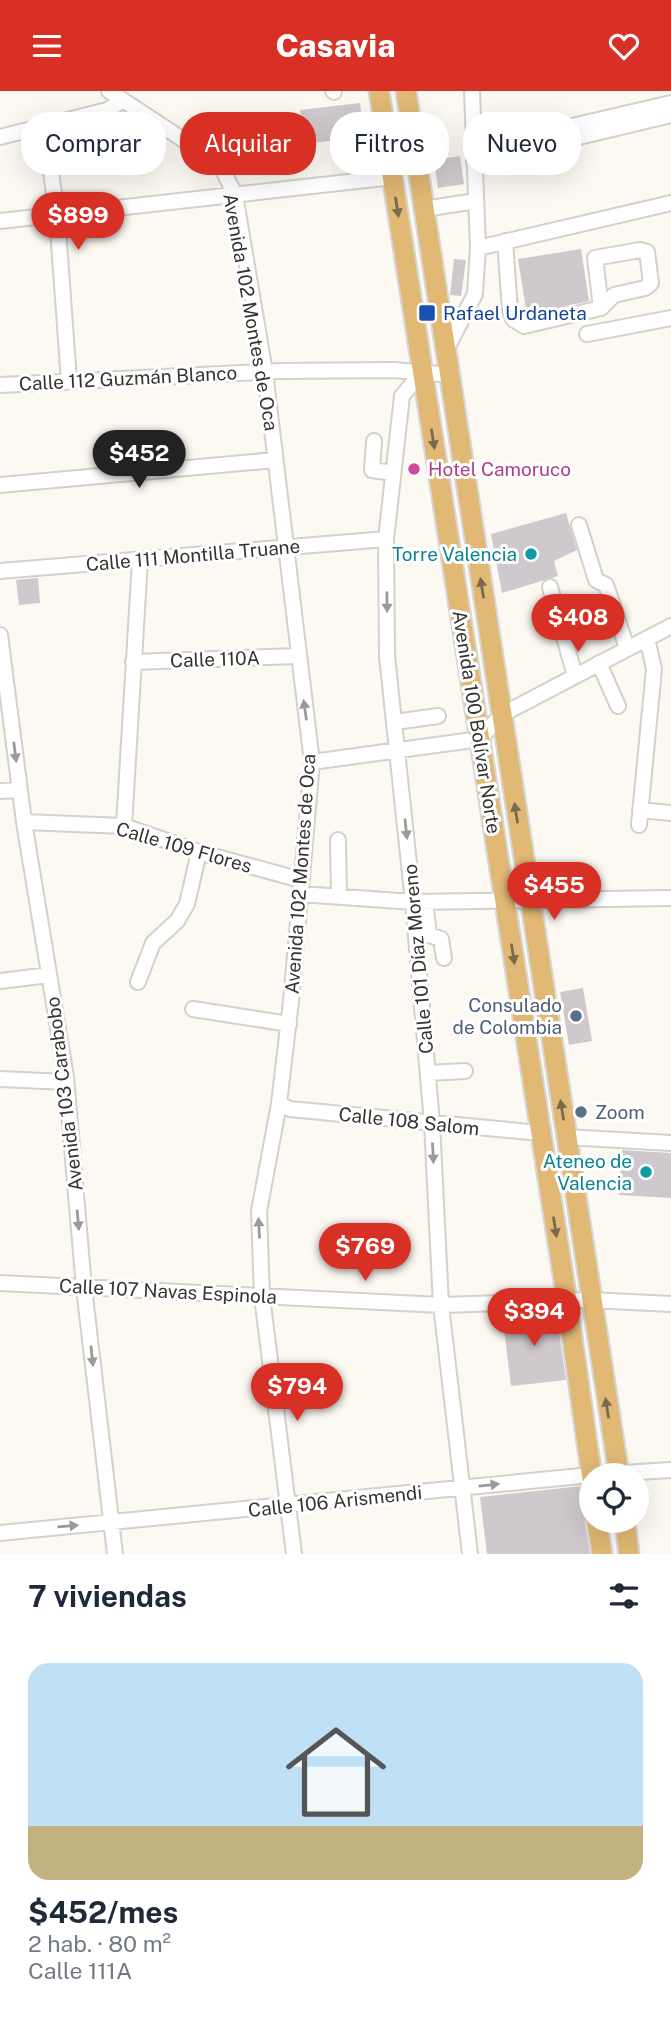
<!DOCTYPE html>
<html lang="es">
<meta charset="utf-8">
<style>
:root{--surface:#fff;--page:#f6f6f7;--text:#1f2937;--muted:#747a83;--line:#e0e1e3;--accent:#d93025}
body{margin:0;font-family:"Public Sans",sans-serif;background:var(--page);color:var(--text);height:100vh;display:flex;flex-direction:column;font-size:26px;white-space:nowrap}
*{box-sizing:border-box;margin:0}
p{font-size:23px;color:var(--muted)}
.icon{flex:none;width:38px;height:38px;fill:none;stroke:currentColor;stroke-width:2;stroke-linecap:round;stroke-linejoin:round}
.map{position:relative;height:1463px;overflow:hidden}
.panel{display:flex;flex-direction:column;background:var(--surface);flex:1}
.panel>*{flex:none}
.banner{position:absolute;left:21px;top:21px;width:630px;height:63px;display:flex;gap:14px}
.tools{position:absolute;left:579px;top:1372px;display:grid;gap:14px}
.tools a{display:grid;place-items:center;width:70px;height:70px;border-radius:50%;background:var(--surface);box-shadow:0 7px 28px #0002;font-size:35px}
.price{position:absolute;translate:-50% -60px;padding:0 16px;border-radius:24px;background:var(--accent);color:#fff;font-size:23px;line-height:46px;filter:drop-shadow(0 2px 4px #0008)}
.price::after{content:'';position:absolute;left:50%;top:42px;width:21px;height:16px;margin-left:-10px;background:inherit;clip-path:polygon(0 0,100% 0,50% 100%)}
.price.current{background:#222;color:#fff}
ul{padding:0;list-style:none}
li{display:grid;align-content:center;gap:14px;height:371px;padding:0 28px}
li+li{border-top:2px solid var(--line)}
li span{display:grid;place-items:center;height:217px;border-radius:21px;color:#555}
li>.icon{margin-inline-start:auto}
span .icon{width:126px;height:126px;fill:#fffc;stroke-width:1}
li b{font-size:30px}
h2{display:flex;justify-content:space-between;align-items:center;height:84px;padding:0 28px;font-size:30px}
.tag{padding:0 24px;border-radius:28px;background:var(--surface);box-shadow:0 7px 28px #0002;font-size:24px;line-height:63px}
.tag.current{background:var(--accent);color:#fff}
header{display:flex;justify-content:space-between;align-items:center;height:91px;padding:0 28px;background:var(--accent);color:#fff;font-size:32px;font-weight:800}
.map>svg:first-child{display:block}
.building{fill:#cfc8cc}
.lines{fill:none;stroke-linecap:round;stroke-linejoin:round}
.minor-casing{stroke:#d4d1cb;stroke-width:18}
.major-casing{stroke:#d7d6d6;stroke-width:23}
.minor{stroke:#fff;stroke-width:14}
.major{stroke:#e1b874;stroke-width:19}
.oneway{fill:#7a694c}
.oneway2{fill:#9a9a98}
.transit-dot{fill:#1a4fb4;stroke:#fff;stroke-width:2.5}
.hotel-dot{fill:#d1479c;stroke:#fff;stroke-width:2.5}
.culture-dot{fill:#0f9aa8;stroke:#fff;stroke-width:2.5}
.service-dot{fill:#5c6f8a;stroke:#fff;stroke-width:2.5}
.labels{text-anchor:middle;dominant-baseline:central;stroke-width:6;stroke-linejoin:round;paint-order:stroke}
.street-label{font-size:19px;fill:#363432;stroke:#fff}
.transit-label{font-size:19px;fill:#164399;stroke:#fff;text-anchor:start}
.hotel-label{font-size:19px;fill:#b23c85;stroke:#fff;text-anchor:start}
.culture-label{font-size:19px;fill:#0d838f;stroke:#fff;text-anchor:end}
.service-label{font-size:19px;fill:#4e5e75;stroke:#fff;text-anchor:end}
</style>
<header><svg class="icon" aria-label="menu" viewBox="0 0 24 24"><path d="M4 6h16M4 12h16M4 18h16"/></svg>Casavia<svg class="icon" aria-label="heart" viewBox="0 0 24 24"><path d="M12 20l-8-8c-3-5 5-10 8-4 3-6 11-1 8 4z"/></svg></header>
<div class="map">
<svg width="671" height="1463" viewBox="0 0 671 1463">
<rect width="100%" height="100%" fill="#fcf9f3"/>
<path class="building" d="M360 12 364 46 304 53 300 19Z
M460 65 464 93 438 97 434 69Z
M581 158 589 210 527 224 518 168Z
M454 168 466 169 461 205 450 204Z
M566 422 577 459 554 470 558 485 502 502 491 443Z
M38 487 40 512 19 514 16 489Z
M583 897 592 950 569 954 560 901Z
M622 1059 671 1062V1107L619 1104Z
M556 1220 566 1289 511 1295 502 1222Z
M582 1395 589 1399 591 1419 585 1431 590 1463H487L480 1406Z"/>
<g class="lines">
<g class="minor-casing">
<path id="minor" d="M109 0 220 73 235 104 265 281 312 671 291 910 279 1013 259 1120 262 1205 294 1463
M333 0 334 1
M45 37 57 124 69 290
M0 46 107 19 122 10
M474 58 671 12
M474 71 671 24
M424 118 476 110
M0 130 393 86
M505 150 510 219 513 228 524 235 601 217 614 204 645 197 651 192 647 161 640 159 595 167 601 217
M478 157 671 112
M587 243 671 227
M446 259 475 203 478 157 472 0
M423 280 402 305 386 448 387 565 413 811 432 1032 441 1214 470 1463
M0 294 280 280 394 279 450 284
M374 350 372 379 393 382
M0 394 275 369
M579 434 596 489 606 494 627 557
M0 480 386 448
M550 496 575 585
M0 544 24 731 66 986 84 1197 115 1463
M133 571 297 565
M599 572 618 615
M395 631 438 625
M312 671 480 648 501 624 671 535
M0 700 20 699
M640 719 671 722
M24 731 124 735 199 761 301 789
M639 734 654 578 647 547
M124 735 140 469
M338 749 339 806
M300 803 413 811 671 807
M425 811 429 844 441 848 444 867
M0 890 49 884
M138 891 153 852 177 830 187 813 199 761
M193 918 289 933
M428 982 465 980
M0 988 66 991
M279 1013 290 1018 540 1042
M566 1046 671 1052
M0 1192 441 1214 590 1209 671 1213
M0 1442 591 1384 671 1379"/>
</g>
<g class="major-casing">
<path id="major" d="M379 0 567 1210 592 1387
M406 0 619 1384
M597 1430 602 1463
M625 1430 629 1463"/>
</g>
<use href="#minor" class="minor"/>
<use href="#major" class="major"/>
</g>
<defs><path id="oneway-solid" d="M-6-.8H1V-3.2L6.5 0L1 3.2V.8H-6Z" transform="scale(1.75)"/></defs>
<g class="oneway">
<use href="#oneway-solid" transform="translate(397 116) rotate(81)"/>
<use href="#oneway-solid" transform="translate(433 348) rotate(81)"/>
<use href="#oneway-solid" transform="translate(482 497) rotate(-99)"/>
<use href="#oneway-solid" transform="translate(516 722) rotate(-99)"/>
<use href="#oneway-solid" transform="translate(513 863) rotate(81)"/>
<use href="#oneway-solid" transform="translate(562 1019) rotate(-99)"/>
<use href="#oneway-solid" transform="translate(555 1136) rotate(81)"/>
<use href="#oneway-solid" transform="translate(607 1317) rotate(-99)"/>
</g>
<g class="oneway2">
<use href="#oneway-solid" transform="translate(387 511) rotate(89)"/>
<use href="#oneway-solid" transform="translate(305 619) rotate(-98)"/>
<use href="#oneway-solid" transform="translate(15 661) rotate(83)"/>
<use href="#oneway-solid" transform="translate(406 738) rotate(84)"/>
<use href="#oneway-solid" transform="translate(433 1062) rotate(87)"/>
<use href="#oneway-solid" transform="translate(78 1129) rotate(85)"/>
<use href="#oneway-solid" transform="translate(259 1137) rotate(-93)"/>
<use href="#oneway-solid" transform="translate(92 1265) rotate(84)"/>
<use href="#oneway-solid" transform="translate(489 1394) rotate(-6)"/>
<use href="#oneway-solid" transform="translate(68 1435) rotate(-5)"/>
</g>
<rect class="transit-dot" x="418" y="213" width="18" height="18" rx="3.5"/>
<circle class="hotel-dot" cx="414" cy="378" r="7"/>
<g class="culture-dot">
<circle cx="531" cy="463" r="7"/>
<circle cx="646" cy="1081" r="7"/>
</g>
<g class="service-dot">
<circle cx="576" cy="925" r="7"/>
<circle cx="581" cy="1021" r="7"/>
</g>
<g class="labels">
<g class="street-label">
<text transform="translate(251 221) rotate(80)">Avenida 102 Montes de Oca</text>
<text transform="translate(128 287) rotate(-3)">Calle 112 Guzmán Blanco</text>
<text transform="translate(193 464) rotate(-5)">Calle 111 Montilla Truane</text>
<text transform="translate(215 568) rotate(-2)">Calle 110A</text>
<text transform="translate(477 631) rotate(81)">Avenida 100 Bolívar Norte</text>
<text transform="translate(184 756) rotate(16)">Calle 109 Flores</text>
<text transform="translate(300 783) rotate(-86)">Avenida 102 Montes de Oca</text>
<text transform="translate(418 868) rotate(-95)">Calle 101 Díaz Moreno</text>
<text transform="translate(64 1003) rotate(-97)">Avenida 103 Carabobo</text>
<text transform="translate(409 1030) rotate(6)">Calle 108 Salom</text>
<text transform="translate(168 1200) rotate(3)">Calle 107 Navas Espinola</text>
<text transform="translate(335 1410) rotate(-6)">Calle 106 Arismendi</text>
</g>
<g class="transit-label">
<text x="443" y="222">Rafael Urdaneta</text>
</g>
<g class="hotel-label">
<text x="428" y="378">Hotel Camoruco</text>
</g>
<g class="culture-label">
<text x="517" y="463">Torre Valencia</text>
<text x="632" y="1070">Ateneo de<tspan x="632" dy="22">Valencia</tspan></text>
</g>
<g class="service-label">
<text x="562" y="914">Consulado<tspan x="562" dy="22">de Colombia</tspan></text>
<text x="595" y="1021" text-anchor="start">Zoom</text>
</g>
</g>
</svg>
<div class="tools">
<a><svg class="icon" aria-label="locate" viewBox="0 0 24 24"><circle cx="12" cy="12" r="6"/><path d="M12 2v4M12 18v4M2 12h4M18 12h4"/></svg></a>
</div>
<b class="price" style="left:78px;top:161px">$899</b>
<b class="price current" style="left:139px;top:399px">$452</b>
<b class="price" style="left:578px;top:563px">$408</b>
<b class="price" style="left:554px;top:831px">$455</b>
<b class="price" style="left:365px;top:1192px">$769</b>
<b class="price" style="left:534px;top:1257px">$394</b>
<b class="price" style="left:297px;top:1332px">$794</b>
<div class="banner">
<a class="tag">Comprar</a>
<a class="tag current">Alquilar</a>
<a class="tag">Filtros</a>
<a class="tag">Nuevo</a>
</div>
</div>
<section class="panel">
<h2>7 viviendas<svg class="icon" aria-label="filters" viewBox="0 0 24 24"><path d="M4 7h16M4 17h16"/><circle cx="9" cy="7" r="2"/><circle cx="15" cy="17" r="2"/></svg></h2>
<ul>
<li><span style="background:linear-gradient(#bfe0f5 75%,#c2b280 0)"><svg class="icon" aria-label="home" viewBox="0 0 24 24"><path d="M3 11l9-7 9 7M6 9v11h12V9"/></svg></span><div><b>$452/mes</b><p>2 hab. · 80 m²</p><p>Calle 111A</p></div></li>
</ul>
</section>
